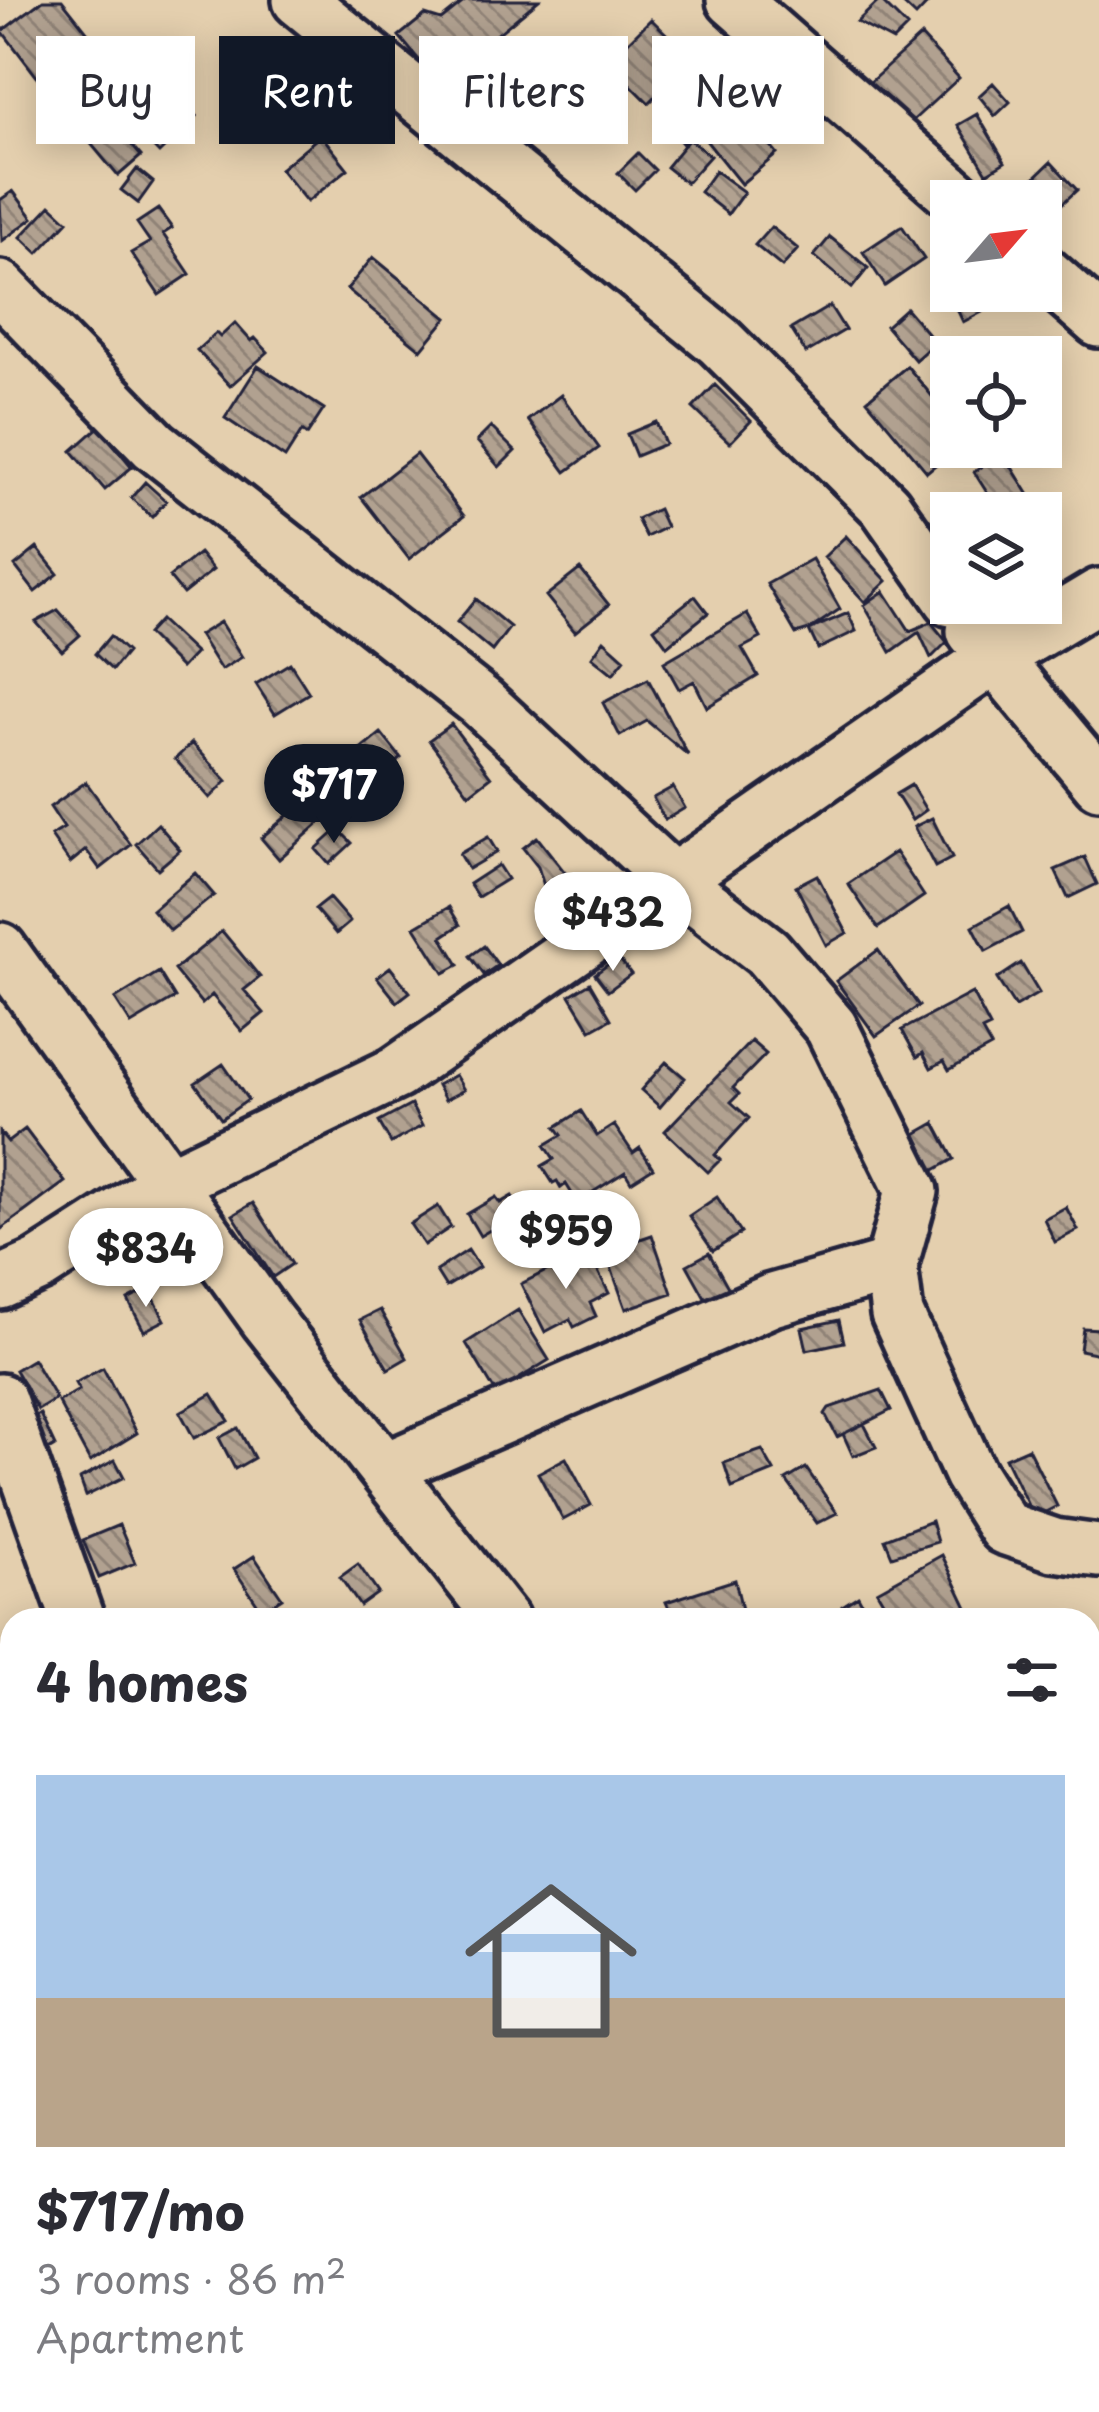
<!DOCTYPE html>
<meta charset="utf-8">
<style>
:root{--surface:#fff;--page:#f2f2f3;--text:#2b2b33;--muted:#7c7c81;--line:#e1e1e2;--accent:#111827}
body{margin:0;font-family:"Playpen Sans",sans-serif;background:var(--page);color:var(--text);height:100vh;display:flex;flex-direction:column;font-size:45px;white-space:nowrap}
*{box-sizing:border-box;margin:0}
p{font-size:39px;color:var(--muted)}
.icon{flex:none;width:66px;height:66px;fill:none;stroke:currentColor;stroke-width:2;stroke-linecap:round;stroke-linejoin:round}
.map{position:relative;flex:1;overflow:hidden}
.drawer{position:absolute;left:0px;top:1608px;width:1101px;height:804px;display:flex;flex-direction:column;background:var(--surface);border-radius:36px 36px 0 0;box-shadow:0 6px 30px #0003}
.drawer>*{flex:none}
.top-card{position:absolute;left:36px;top:36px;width:1029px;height:108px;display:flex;gap:24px}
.needle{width:78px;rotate:62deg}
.buttons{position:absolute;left:930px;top:180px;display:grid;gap:24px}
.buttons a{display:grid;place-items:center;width:132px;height:132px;border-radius:0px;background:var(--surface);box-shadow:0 6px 30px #0003;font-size:60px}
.price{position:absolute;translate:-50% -102px;padding:0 27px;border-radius:42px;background:#fff;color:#222;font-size:39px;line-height:78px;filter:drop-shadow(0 3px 6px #0008)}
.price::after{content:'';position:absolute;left:50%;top:72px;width:36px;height:27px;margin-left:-18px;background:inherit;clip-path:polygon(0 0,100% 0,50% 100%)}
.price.selected{background:var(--accent);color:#fff}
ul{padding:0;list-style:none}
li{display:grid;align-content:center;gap:24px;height:636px;padding:0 36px}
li+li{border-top:3px solid var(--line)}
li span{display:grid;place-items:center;height:372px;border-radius:0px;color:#555}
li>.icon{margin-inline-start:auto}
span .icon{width:216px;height:216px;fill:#fffc;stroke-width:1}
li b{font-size:51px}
h2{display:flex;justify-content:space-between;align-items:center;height:144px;padding:0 36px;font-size:51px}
.pill{padding:0 42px;border-radius:0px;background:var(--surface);box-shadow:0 6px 30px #0003;font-size:42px;line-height:108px}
.pill.selected{background:var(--accent);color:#fff}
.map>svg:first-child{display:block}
.building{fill:url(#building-back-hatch);stroke:#22223b;stroke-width:3}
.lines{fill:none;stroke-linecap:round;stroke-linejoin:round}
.minor-casing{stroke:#22223b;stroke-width:60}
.minor{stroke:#e4cfae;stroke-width:51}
</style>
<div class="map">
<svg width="1099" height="2412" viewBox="0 0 1099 2412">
<defs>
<pattern id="building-back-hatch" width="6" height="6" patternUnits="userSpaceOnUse" patternTransform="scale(3)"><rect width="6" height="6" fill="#b1a190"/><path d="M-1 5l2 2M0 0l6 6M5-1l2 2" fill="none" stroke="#908377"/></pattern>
</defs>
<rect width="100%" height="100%" fill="#e4cfae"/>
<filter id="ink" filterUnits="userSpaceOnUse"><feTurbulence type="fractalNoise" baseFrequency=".00833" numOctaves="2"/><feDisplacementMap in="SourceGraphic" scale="24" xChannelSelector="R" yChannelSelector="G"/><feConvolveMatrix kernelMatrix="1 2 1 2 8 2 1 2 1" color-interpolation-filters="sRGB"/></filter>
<g filter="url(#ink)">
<path class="building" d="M43 0H62L104 53 50 94 2 31Z
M466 0H539L438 83 399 36 425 15 441 20Z
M880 0 907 27 893 41 857 22Z
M899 0H931L916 16Z
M651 19 692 59 649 103 608 62Z
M921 36 959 78 907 126 868 84Z
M128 45 197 116 159 153 90 82Z
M721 64 743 87 682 143 661 119Z
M993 83 1010 102 995 116 979 96Z
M736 104 777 154 741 184 700 133Z
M977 114 1005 162 987 173 958 125Z
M110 120 141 156 118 176 87 139Z
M321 135 348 169 307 202 280 169Z
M689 139 710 156 686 183 666 167Z
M638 153 655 170 635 190 618 173Z
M1051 162 1077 190 1041 223V201L1011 200Z
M137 169 153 182 138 203 121 190Z
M715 171 744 192 728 214 700 192Z
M13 191 33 218 2 241 0 200Z
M51 205 68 221 38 253 21 237Z
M158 209 172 228 163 234 190 274 159 295 131 253 150 242 137 223Z
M902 226 924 259 885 286 863 252Z
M771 227 798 249 782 267 755 245Z
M830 237 868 268 852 288 814 256Z
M373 257 447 318 421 350 347 289Z
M979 293 988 309 963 322 955 305Z
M830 306 845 330 806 353 791 329Z
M906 308 935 342 915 360 886 326Z
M235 323 251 341 255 338 268 352 230 386 197 350 216 333 220 337Z
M258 366 324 409 307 435 302 431 285 458 225 418Z
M907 366 951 419V447H957L927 472 867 400Z
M715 385 751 421 730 443 693 408Z
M561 395 599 448 566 472 528 420Z
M656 422 665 444 636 456 627 434Z
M99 427 132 467 105 490 72 451Z
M491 427 515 451 499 467 477 441Z
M1003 453 1034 503 1018 513H1000L974 472Z
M416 454 464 516 409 559 361 497Z
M145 482 166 501 152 517 131 498Z
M658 509 666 527 646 537 637 519Z
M846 536 887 581 865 602 824 557Z
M37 548 58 574 35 592 15 566Z
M199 553 213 570 183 594 169 577Z
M812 559 840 609 809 630 796 634 767 584Z
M580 569 609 605 575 632 546 596Z
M884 591 910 631 931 622 947 642 931 658 919 632 891 652 864 605Z
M695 596 708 613 667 646 654 628Z
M476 599 510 627 492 651 457 622Z
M58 610 80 635 62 651 36 622Z
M848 613 856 631 818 649 809 630Z
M747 614 761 638 742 648 758 676 707 707 694 681 679 689 664 662Z
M160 620 195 653 181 668 147 634Z
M220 622 242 657 221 670 199 635Z
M110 636 127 652 112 670 95 654Z
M604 640 625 659 613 674 592 657Z
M290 663 309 693 275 714 256 684Z
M648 679 688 755 647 721 620 736 603 703Z
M451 724 491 777 469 794 429 740Z
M381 733 401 758 363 789 343 764Z
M192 743 227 781 210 798 175 759Z
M86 782 131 845 100 869 86 850 70 863 51 836 64 828 50 807Z
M911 785 926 810 912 820 896 794Z
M673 787 685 808 665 820 653 798Z
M303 802 321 822 279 859 261 838Z
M932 818 952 858 935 867 914 827Z
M158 824 180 850 158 869 136 844Z
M338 829 352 843 329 864 316 849Z
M488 837 497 852 468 869 459 854Z
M537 837 585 898 564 913 545 889 538 867 523 848Z
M895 852 924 896 878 928 848 884Z
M1085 857 1097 884 1068 898 1055 870Z
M498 865 507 879 478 897 469 884Z
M195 873 214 895 170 931 152 910Z
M817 875 847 933 826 945 796 886Z
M329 898 350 922 336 934 315 909Z
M1009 906 1022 932 986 951 973 926Z
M449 907 460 925 442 937 459 965 444 973 415 927Z
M222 931 260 977 244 990 264 1013 242 1031 212 995 202 1004 174 970Z
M484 946 498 965 484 975 470 956Z
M878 950 919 1006 876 1036 836 981Z
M618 957 631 974 608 991 595 974Z
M1021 963 1039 993 1015 1007 997 979Z
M390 967 410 992 397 1002 377 977Z
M159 972 175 998 131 1024 115 999Z
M590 983 611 1019 591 1030 570 995Z
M972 993 990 1027 982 1031 991 1047 949 1070 944 1061 931 1068 923 1053 917 1057 902 1030Z
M751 1041 766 1054 733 1088 739 1094 731 1102 749 1118 715 1155 720 1160 708 1172 665 1131Z
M666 1062 685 1078 660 1107 641 1090Z
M223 1064 248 1100 221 1119 195 1083Z
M455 1075 464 1090 445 1100 437 1085Z
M411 1105 422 1126 391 1143 379 1122Z
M581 1111 597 1136 614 1125 633 1153 640 1148 653 1168 631 1182 625 1172 577 1202 566 1184 561 1188 557 1181 553 1183 542 1166 554 1159 545 1145 562 1135 556 1127Z
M935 1123 954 1159 931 1172 912 1136Z
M25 1129 65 1182 0 1230V1132L8 1142Z
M512 1196 522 1211 480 1236 467 1214 496 1197 500 1203Z
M717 1197 741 1233 713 1251 689 1216Z
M253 1203 292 1264 273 1277 233 1215Z
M438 1206 451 1227 424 1245 410 1224Z
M1066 1207 1078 1230 1055 1242 1044 1219Z
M652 1235 672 1293 626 1309 605 1251Z
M468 1250 479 1267 446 1287 436 1271Z
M587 1250 609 1293 590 1303 596 1316 574 1327 570 1319 545 1332 521 1284Z
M709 1253 729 1289 707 1301 687 1265Z
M149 1289 165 1320 144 1331 128 1300Z
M380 1310 407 1358 388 1369 360 1320Z
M518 1310 549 1360 496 1393 466 1343Z
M839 1320 844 1342 807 1350 802 1328Z
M1083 1328 1099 1329V1354L1080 1350Z
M33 1359 56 1399 38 1410 15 1370Z
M103 1368 137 1433 90 1462 58 1402 79 1390 75 1383Z
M881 1390 891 1410 837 1437 825 1414 829 1408Z
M212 1394 229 1421 194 1438 180 1412Z
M40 1414 55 1446 40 1455 24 1422Z
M864 1424 876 1447 853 1456 843 1434Z
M238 1428 254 1458 235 1469 219 1438Z
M1028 1448 1057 1506 1034 1518 1005 1458Z
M762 1450 774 1471 732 1488 724 1463Z
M566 1458 591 1505 563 1520 538 1473Z
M115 1460 124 1477 86 1496 80 1479Z
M806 1468 837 1513 817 1523 786 1480Z
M931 1521 937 1542 892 1556 885 1539Z
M119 1525 135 1563 99 1578 83 1540Z
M942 1555 973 1620H894L877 1591Z
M254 1556 282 1598 262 1611 234 1569Z
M358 1564 378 1593 360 1606 340 1577Z
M735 1580 744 1618 674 1620 666 1602Z
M858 1596 871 1620H840L846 1615 842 1606Z
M1089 2163H1099V2203H1090L1089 2229Z
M1099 2240V2272L1089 2274V2241Z
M4 2276 12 2303V2331L4 2334 0 2323V2277Z
M12 2356V2400H16L7 2402 0 2380V2360Z
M139 2400H168L171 2412H143Z
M776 2400 779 2412H741L740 2402Z
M948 2400H981L983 2412H950Z"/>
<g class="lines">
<g class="minor-casing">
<path id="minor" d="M299 0 719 341 885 506 951 600
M733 0 962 201
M1041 270 1099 321
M0 287 154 445 481 702 673 880 767 952 831 1027 912 1191 891 1266 897 1314 970 1474 1004 1528 1054 1545 1099 1551
M973 631 1099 783
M0 949 267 1320 503 1620
M0 1283 40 1265 168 1183 396 1073 992 659 1099 595
M0 1400 78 1620
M387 1468 772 1300 891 1266
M0 1957 12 1980
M112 2400V2412
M416 2400 418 2412
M872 2400 873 2412"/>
</g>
<use href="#minor" class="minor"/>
</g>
</g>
</svg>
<div class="buttons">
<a><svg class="needle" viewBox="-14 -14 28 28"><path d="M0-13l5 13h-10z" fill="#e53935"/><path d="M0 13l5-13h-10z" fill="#7c7c81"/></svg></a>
<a><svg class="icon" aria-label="locate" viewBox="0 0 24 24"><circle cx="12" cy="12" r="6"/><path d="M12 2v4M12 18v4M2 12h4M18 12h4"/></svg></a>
<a><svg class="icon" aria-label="layers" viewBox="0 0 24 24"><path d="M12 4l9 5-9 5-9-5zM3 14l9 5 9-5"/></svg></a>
</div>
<b class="price selected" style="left:334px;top:846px">$717</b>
<b class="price" style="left:613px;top:974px">$432</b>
<b class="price" style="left:566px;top:1292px">$959</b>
<b class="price" style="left:146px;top:1310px">$834</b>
<div class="top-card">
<a class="pill">Buy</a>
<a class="pill selected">Rent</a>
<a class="pill">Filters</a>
<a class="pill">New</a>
</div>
<section class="drawer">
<h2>4 homes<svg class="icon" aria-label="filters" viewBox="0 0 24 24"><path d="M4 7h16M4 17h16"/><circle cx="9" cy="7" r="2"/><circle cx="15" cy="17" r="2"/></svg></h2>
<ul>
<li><span style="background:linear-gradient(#a9c7e8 60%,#b9a48a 0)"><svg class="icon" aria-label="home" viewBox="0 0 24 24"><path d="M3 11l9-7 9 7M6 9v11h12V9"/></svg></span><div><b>$717/mo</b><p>3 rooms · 86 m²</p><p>Apartment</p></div></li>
</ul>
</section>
</div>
